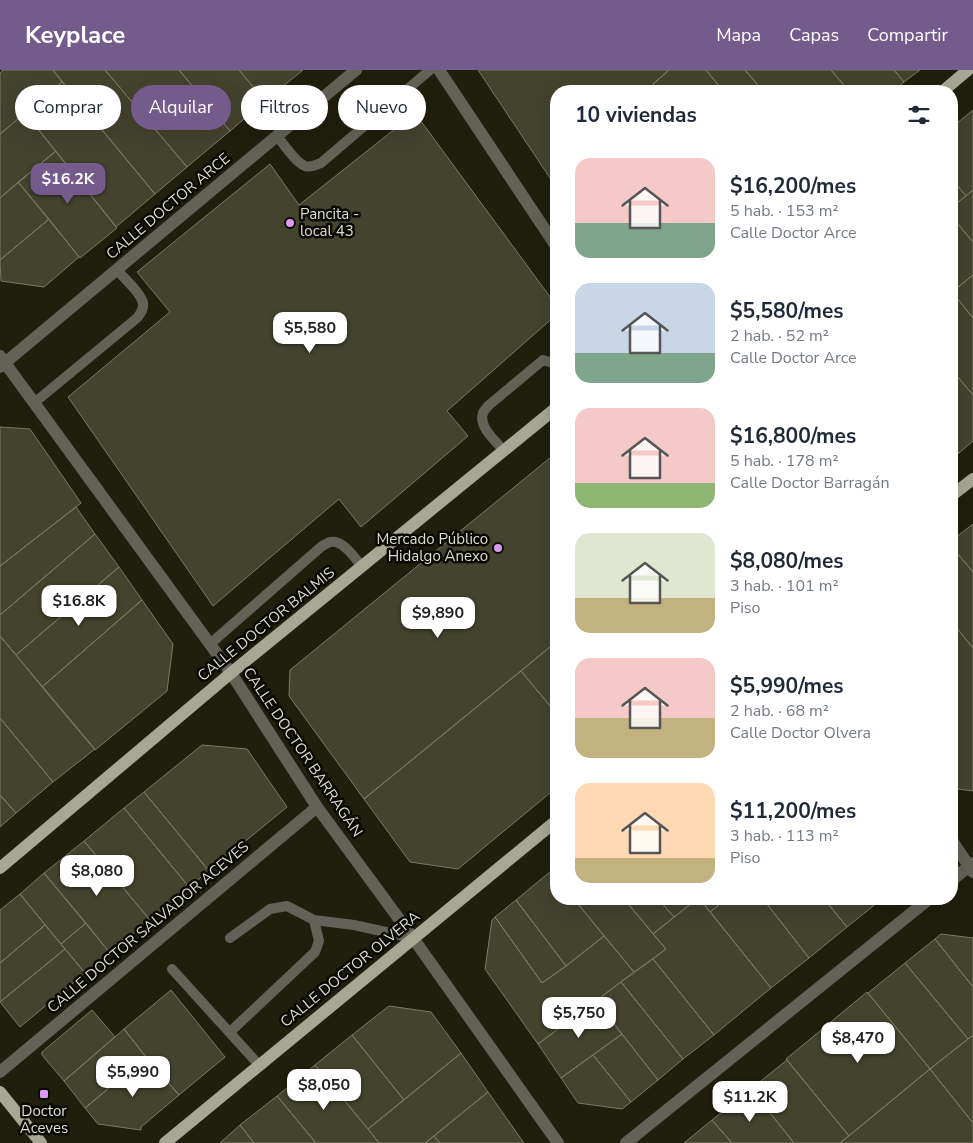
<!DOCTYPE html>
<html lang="es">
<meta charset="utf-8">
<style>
:root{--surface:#fff;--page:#f6f6f7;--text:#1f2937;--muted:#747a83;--accent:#745b8c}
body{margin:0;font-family:"Nunito Sans",sans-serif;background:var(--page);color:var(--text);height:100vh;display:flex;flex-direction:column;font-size:19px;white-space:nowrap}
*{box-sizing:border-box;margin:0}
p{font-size:16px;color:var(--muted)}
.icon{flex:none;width:28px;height:28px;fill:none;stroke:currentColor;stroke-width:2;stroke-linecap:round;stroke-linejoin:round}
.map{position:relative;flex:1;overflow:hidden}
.side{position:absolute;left:550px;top:15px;width:408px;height:820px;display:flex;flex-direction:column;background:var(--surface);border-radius:20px;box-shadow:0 5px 20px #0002}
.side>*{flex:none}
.banner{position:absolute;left:15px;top:15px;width:460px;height:45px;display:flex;gap:10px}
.price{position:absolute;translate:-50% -42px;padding:0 11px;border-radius:10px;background:#fff;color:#222;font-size:16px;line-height:32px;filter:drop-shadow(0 1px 2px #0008)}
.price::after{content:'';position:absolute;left:50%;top:30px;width:15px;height:11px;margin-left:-8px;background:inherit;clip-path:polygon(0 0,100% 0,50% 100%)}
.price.on{background:var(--accent);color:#fff}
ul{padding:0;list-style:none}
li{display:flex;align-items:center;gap:15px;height:125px;padding:0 25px}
li span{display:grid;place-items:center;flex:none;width:140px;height:100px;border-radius:15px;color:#555}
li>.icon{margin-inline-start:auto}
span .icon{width:60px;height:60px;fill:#fffc;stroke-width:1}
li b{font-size:21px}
h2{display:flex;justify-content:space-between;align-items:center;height:60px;padding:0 25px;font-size:21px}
.tag{padding:0 18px;border-radius:22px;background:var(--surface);box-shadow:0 5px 20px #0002;font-size:18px;line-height:45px}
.tag.on{background:var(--accent);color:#fff}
header{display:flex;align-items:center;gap:30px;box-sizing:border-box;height:70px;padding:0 25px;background:var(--accent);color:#fff}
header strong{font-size:24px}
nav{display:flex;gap:28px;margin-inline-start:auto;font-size:18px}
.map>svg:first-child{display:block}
.building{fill:#43432e;stroke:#7b7b64}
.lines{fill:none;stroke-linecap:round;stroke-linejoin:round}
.service{stroke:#626258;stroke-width:10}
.minor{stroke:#626258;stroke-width:12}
.primary{stroke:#a7a793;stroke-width:12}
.poi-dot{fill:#dc99f4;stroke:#090903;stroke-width:2}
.labels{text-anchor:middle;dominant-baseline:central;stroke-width:5;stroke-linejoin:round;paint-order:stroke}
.street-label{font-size:15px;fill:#ddddd0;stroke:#090903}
.poi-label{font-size:15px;fill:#ddddd0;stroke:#090903;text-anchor:start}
</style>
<header>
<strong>Keyplace</strong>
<nav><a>Mapa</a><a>Capas</a><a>Compartir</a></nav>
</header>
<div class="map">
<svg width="973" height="1073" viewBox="0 0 973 1073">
<rect width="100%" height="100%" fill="#201f0c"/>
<path class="building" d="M3 0H53L62 12 0 64V3Z
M53 0H105L187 97 155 124Z
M105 0H179L230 61 187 97Z
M179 0H239L265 31 230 61Z
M239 0H303L265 31Z
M478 0H669L653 14 659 21H556V117Z
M669 0H706L723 21H659L653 14Z
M706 0H745L763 21H723Z
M745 0H831L849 21H763Z
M831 0H894L904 12 894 21H849Z
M894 0H920L904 12Z
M62 12 155 124 116 157 25 43Z
M973 40V120L966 126 951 108V58Z
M25 43 56 81 0 128V64Z
M415 43 556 235V245L447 341 468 366 361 457 339 429 213 536 68 327 170 242 137 202 270 94 299 135Z
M56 81 117 158 80 188 18 112Z
M951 108 966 126 951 138Z
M18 112 49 149 0 190V128Z
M973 120V172L951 146V138Z
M951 146 973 172V205L952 222Z
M49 149 79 187 44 217 1 211 0 190Z
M973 205V248L952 222Z
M952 222 973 248V325L951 299Z
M951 299 973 325V371L959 383 951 373Z
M0 357 30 359 81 433 0 496Z
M951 373 959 383 951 389Z
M556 383V572L364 729 289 626 290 600Z
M76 437 95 464 0 545V496Z
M973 454V502L951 476V471Z
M95 464 119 497 16 585 0 566V545Z
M951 476 973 502V578L951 551Z
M119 497 142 530 42 617 16 585Z
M142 530 173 574 167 621 95 680 42 617Z
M951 551 973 578V721L957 719 951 710Z
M0 566 95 679 53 712 0 648Z
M556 572V643L521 601Z
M521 601 556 643V718L458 799 410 792 364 729Z
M0 648 53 712 16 743 0 725Z
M202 675 247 679 287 737 209 801 144 722Z
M144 722 209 801 189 817 124 738Z
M0 725 16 743 0 757Z
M124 738 189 817 150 850 84 771Z
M84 771 150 850 110 883 44 803Z
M556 797V808L551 801Z
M551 801 556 808V829H574L604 866 566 896 516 830Z
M44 803 86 853 61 874 20 824Z
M20 824 45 855 0 893V840Z
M574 829H624L666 879 634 902Z
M624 829H658L674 847 653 864Z
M658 829H697L674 847Z
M697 829H700L771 918 714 965 653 889 666 879 653 864Z
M700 829H726L710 842Z
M726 829H763L809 888 771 918 710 842Z
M763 829H824L847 857 809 888Z
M824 829H882L847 857Z
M516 830 566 896 542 913 495 847Z
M495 847 542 913 566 896 604 866 634 902 538 974 485 899 492 850Z
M86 853 110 883 85 903 61 874Z
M45 855 65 879 0 932V893Z
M941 864 973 868V917L935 869Z
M935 869 973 917V965L968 969 905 893Z
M65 879 85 903 20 957 0 932Z
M653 889 714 965 683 989 621 912Z
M905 893 968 969 930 999 868 923Z
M621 912 683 989 658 1010 596 931Z
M171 920 225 987 179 1025 146 987 124 959Z
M867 922 930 999 849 1066 786 989Z
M596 931 622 964 561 1008 538 974Z
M389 936 431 942 461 983 404 1030 352 965Z
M92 940 115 967 64 1011 42 985V982Z
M124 959 146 987 85 1038 64 1011Z
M622 964 658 1010 631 1032 593 985Z
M352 965 404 1030 368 1059 315 995Z
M973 965V1053L930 999Z
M461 983 488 1022 425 1073H379L368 1059Z
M593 985 631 1032 622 1039 578 1033 561 1008Z
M146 987 179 1025 141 1057V1060L98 1054 85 1038Z
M787 990 849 1066 840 1073H794L751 1019Z
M315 995 368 1059 379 1073H316L277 1026Z
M930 999 973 1053V1073H840Z
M751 1019 794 1073H732L712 1050Z
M488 1022 524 1073H440L434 1066Z
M277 1026 316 1073H254L240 1055Z
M712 1050 732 1073H684Z
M240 1055 254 1073H220Z
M434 1066 440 1073H425Z"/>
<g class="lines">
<path class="service" d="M277 66C283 73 296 93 305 96 310 98 316 95 321 93L430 0
M34 333 137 248C141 243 144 239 143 233 141 223 123 207 117 200
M504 381C496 371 478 357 483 343 484 340 486 339 488 336L543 290 556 294
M210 574 322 476C325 475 327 473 330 472 343 469 354 488 362 496
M230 868 270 839 287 836 314 850
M172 899 259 995
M230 962 315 882 319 871 314 850 354 855 413 868"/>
<path class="minor" d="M439 0 556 176
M0 286 231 603 317 737 413 868 558 1073
M0 297 356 0
M951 769 973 802
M951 811 973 793
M0 1002 317 737
M626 1073 929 829"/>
<path class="primary" d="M943 21 968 0
M951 426 973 409
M0 798 231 603 556 338
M0 1022 41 1073
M165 1073 556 751"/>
</g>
<g class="poi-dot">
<circle cx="290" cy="153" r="5"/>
<circle cx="498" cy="478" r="5"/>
<rect x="39" y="1019" width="10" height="10" rx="2.5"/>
</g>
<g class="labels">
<g class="street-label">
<text transform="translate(168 136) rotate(-40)">CALLE DOCTOR ARCE</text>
<text transform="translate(266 554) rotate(-39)">CALLE DOCTOR BALMIS</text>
<text transform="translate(303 682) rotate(56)">CALLE DOCTOR BARRAGÁN</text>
<text transform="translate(148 857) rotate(-40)">CALLE DOCTOR SALVADOR ACEVES</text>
<text transform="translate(350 899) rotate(-39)">CALLE DOCTOR OLVERA</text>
</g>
<g class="poi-label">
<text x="300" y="144">Pancita -<tspan x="300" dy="17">local 43</tspan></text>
<text x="488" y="469" text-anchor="end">Mercado Público<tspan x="488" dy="17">Hidalgo Anexo</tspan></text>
<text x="44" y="1041" text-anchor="middle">Doctor<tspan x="44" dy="17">Aceves</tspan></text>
</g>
</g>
</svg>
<b class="price on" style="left:68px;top:135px">$16.2K</b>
<b class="price" style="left:310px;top:284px">$5,580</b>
<b class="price" style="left:79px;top:557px">$16.8K</b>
<b class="price" style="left:438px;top:569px">$9,890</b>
<b class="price" style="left:97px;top:827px">$8,080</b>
<b class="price" style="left:579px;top:969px">$5,750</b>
<b class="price" style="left:858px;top:994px">$8,470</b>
<b class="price" style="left:133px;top:1028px">$5,990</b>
<b class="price" style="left:324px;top:1041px">$8,050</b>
<b class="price" style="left:750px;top:1053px">$11.2K</b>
<div class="banner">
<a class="tag">Comprar</a>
<a class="tag on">Alquilar</a>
<a class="tag">Filtros</a>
<a class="tag">Nuevo</a>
</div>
<section class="side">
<h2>10 viviendas<svg class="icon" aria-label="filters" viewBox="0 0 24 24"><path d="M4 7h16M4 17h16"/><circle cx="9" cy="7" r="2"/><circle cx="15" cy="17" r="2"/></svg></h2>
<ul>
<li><span style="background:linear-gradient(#f6c9c9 65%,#7fa58c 0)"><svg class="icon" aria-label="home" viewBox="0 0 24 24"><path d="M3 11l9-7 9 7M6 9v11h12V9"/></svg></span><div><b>$16,200/mes</b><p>5 hab. · 153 m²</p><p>Calle Doctor Arce</p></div></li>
<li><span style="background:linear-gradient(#c9d6e8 70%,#7fa58c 0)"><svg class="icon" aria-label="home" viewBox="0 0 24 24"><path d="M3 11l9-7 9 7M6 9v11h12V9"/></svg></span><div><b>$5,580/mes</b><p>2 hab. · 52 m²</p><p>Calle Doctor Arce</p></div></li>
<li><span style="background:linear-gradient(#f6c9c9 75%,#8fb573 0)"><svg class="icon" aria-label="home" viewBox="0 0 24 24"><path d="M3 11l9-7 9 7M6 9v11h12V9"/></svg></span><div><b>$16,800/mes</b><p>5 hab. · 178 m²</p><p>Calle Doctor Barragán</p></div></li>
<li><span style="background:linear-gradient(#dfe7d0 65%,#c2b280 0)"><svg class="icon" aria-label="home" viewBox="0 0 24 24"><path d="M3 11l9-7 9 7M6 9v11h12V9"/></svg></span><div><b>$8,080/mes</b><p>3 hab. · 101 m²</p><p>Piso</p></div></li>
<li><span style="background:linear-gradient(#f6c9c9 60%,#c2b280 0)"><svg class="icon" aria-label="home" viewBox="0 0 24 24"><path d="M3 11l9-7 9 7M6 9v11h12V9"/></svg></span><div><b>$5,990/mes</b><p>2 hab. · 68 m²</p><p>Calle Doctor Olvera</p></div></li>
<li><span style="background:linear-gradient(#ffd9b3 75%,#c2b280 0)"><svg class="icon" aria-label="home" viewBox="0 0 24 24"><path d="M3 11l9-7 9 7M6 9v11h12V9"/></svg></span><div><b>$11,200/mes</b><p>3 hab. · 113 m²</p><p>Piso</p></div></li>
</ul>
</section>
</div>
